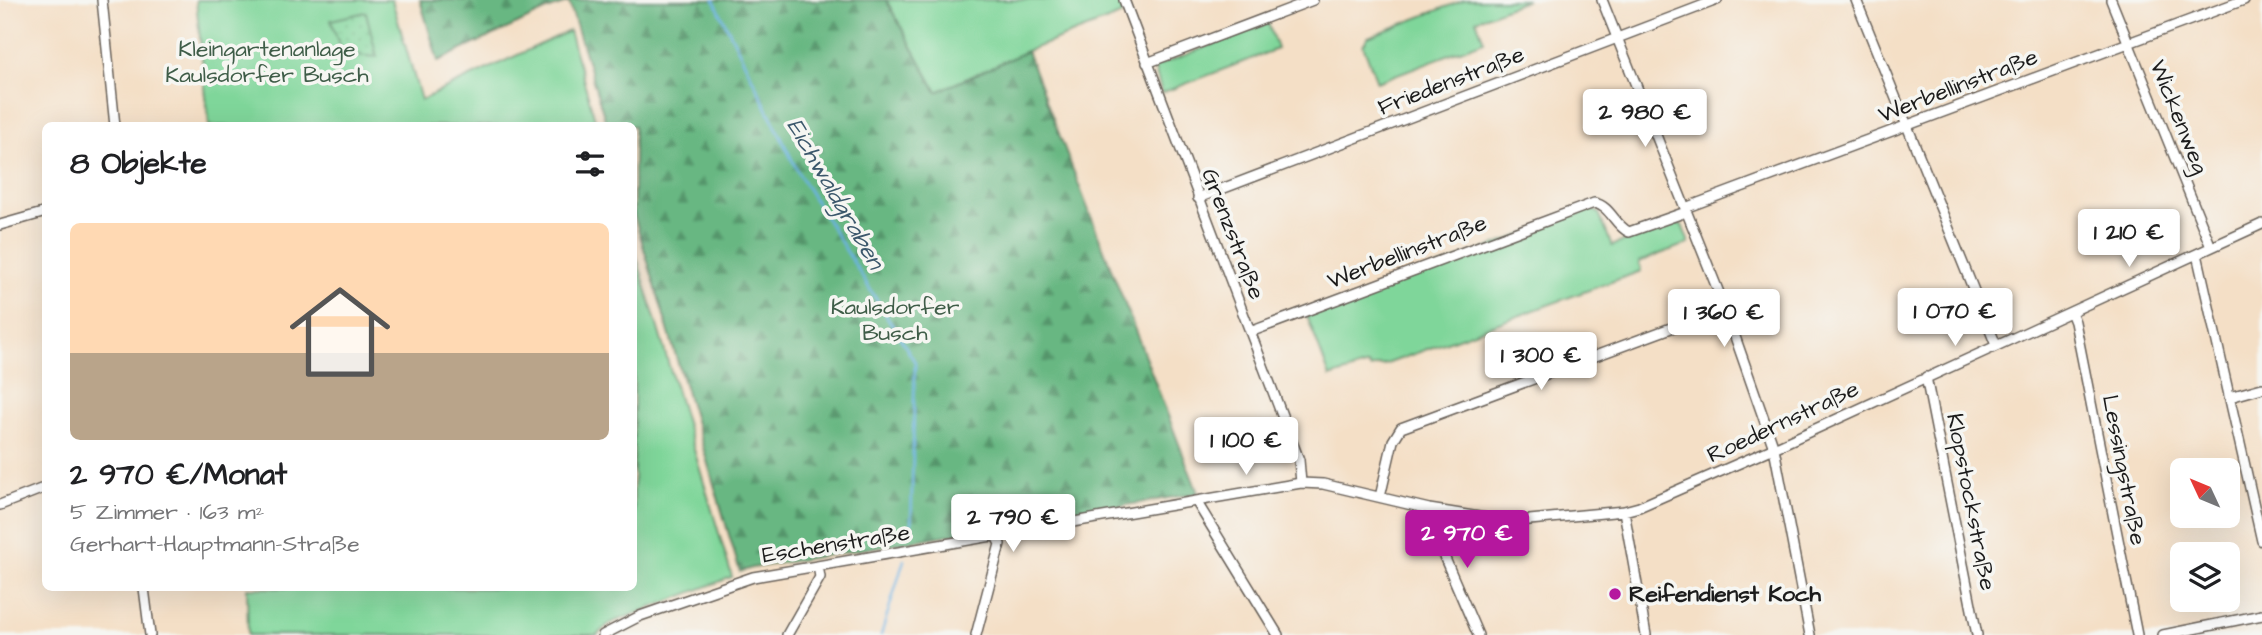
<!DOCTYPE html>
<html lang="de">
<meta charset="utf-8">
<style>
:root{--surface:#fff;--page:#f6f6f6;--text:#202124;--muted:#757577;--line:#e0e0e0;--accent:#b5179e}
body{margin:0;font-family:"Architects Daughter",sans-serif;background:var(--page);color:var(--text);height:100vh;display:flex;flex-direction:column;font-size:26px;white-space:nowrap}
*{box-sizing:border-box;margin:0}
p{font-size:23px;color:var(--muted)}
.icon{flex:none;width:38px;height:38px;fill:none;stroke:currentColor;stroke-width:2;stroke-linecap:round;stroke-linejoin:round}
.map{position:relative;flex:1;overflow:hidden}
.sheet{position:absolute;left:42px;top:122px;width:595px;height:469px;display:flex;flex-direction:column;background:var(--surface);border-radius:10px;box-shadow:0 7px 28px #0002}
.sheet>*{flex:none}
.needle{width:46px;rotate:314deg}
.fabs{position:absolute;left:2170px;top:458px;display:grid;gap:14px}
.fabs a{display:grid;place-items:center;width:70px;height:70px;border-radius:10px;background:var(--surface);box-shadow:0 7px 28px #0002;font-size:35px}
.price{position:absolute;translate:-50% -60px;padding:0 16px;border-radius:7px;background:#fff;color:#222;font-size:23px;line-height:46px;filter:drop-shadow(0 2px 4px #0008)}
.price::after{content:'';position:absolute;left:50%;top:42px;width:21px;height:16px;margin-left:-10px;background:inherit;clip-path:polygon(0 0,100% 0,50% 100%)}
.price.current{background:var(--accent);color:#fff}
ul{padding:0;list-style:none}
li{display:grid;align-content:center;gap:14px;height:371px;padding:0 28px}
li+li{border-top:2px solid var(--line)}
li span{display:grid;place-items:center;height:217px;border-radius:10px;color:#555}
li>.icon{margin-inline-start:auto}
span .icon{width:126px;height:126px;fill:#fffc;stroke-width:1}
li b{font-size:30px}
h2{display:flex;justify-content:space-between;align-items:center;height:84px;padding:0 28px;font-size:30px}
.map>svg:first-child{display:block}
.green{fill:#7fd69a;stroke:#4e795b;stroke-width:2}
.forest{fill:url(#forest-firs);stroke:#426a4f;stroke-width:2}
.park{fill:url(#park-dots);stroke:#4e795b;stroke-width:2}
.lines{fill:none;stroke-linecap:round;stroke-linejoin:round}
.stream{stroke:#6cb3e3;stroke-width:2.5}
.street-casing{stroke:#686058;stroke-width:12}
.street{stroke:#fff;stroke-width:9}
.poi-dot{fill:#b5179e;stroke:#f6f6f2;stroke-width:2.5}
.labels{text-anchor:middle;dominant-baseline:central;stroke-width:7;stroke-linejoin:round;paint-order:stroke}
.park-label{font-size:23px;fill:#3f5d48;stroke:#f6f6f2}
.street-label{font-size:23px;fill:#1c1c1c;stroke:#f6f6f2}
.poi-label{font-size:23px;font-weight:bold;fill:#1c1c1c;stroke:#f6f6f2;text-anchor:start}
.water-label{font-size:24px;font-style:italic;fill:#3c586c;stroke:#f6f6f2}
</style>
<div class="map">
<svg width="2262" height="635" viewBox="0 0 2262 635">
<defs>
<pattern id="forest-firs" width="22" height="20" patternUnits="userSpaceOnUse" patternTransform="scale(1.75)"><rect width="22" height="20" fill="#67b782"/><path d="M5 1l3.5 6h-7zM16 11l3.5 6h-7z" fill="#54946a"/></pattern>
<pattern id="park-dots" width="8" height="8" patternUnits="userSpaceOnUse" patternTransform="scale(1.75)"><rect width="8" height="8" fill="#7fd69a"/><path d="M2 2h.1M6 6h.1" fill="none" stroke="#6db784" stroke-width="1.8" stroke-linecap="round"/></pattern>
</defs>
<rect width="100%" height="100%" fill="#f6f6f2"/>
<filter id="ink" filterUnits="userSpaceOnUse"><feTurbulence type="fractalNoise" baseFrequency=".0143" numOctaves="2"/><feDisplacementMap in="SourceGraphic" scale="14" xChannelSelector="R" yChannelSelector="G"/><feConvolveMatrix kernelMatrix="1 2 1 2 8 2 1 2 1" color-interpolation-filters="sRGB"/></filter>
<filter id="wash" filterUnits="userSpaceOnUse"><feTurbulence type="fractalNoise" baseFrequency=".00686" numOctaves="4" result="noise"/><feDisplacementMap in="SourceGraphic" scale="28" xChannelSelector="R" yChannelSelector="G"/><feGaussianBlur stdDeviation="1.57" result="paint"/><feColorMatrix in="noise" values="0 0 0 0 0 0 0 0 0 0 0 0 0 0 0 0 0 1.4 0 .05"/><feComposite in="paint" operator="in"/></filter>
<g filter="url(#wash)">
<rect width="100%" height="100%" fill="#f4dfc6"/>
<path class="green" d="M196 0H392L421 100 569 31 597 126H209Z
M886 0H1120L1123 14 1027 51 937 92Z
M1464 0H1527L1476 20 1484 41 1377 82 1363 45 1368 37Z
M1268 23 1277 49 1162 93 1154 67Z
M1591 209 1599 213 1612 246 1673 221 1682 225 1689 243 1639 262 1641 271 1381 366 1380 365 1370 368 1368 365 1330 377 1307 316Z
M634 248 732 577 610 623 597 635H248L247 588H634Z"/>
<path class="forest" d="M420 0H886L937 92 1027 51 1198 493 752 568 740 572 634 215V126H607L569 2 547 10 438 61Z"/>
<path class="park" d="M366 12 377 57 342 54 331 20Z"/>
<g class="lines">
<path class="stream" d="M714 0 800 176 915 362 911 531
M881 635 904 560"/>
</g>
</g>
<g filter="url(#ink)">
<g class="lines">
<g class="street-casing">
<path id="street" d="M102 0 115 126
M1124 0 1299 460 1301 483
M1602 0 1725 308 1774 448 1810 635
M1856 0 1996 345
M2111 0 2211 247
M1147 63 1313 0
M1198 198 1717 0
M1685 208 2244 0
M0 225 46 212
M2197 254 2262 541
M2071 312 2075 322 2137 635
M1250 332 1594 203C1611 206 1614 225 1629 232L1686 212
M1926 377 1977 635
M2230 397 2262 388
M1380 497 1393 441 1401 428 1725 308
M1196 501 1278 635
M0 505 46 487
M1429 509 1428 519 1478 635
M1624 511 1646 635
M144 588 150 635
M603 635 640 616 753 577 1301 483 1323 484 1429 509 1492 519 1519 521 1624 511 1639 507 1774 448 2262 224
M787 635 820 577 818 566
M976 635 1000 544 996 536
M2163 635 2262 615"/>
</g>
<use href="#street" class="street"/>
</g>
</g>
<circle class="poi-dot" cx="1615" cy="594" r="7"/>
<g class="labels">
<g class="park-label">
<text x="267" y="49">Kleingartenanlage<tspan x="267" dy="26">Kaulsdorfer Busch</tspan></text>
<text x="895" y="307">Kaulsdorfer<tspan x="895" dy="26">Busch</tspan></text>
</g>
<g class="street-label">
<text transform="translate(1451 81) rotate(-21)">Friedenstraße</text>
<text transform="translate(1958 86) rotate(-21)">Werbellinstraße</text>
<text transform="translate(2179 117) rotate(68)">Wickenweg</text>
<text transform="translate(1233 234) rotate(69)">Grenzstraße</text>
<text transform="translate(1407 252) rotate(-21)">Werbellinstraße</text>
<text transform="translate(1783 422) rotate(-25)">Roedernstraße</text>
<text transform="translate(2124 470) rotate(79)">Lessingstraße</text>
<text transform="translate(1971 502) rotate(79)">Klopstockstraße</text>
<text transform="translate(836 544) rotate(-9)">Eschenstraße</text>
</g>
<g class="poi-label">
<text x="1629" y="594">Reifendienst Koch</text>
</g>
<g class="water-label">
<text transform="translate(835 194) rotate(60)">Eichwaldgraben</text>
</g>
</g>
</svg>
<div class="fabs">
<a><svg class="needle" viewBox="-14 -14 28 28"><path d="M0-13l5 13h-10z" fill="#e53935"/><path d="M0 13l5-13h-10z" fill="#757577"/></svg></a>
<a><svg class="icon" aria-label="layers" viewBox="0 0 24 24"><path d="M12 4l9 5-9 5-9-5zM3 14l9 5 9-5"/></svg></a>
</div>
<b class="price" style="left:1645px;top:149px">2 980 €</b>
<b class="price" style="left:2129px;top:269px">1 210 €</b>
<b class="price" style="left:1955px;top:348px">1 070 €</b>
<b class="price" style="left:1724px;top:349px">1 360 €</b>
<b class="price" style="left:1541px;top:392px">1 300 €</b>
<b class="price" style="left:1246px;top:477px">1 100 €</b>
<b class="price" style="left:1013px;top:554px">2 790 €</b>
<b class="price current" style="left:1467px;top:570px">2 970 €</b>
<section class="sheet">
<h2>8 Objekte<svg class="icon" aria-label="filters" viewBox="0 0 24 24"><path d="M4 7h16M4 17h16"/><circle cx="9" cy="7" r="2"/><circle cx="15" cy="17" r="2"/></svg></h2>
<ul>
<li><span style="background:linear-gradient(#ffd9b3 60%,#b9a48a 0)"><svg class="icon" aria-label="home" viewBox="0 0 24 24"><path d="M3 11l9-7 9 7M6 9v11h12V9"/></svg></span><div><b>2 970 €/Monat</b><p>5 Zimmer · 163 m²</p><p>Gerhart-Hauptmann-Straße</p></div></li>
</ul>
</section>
</div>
